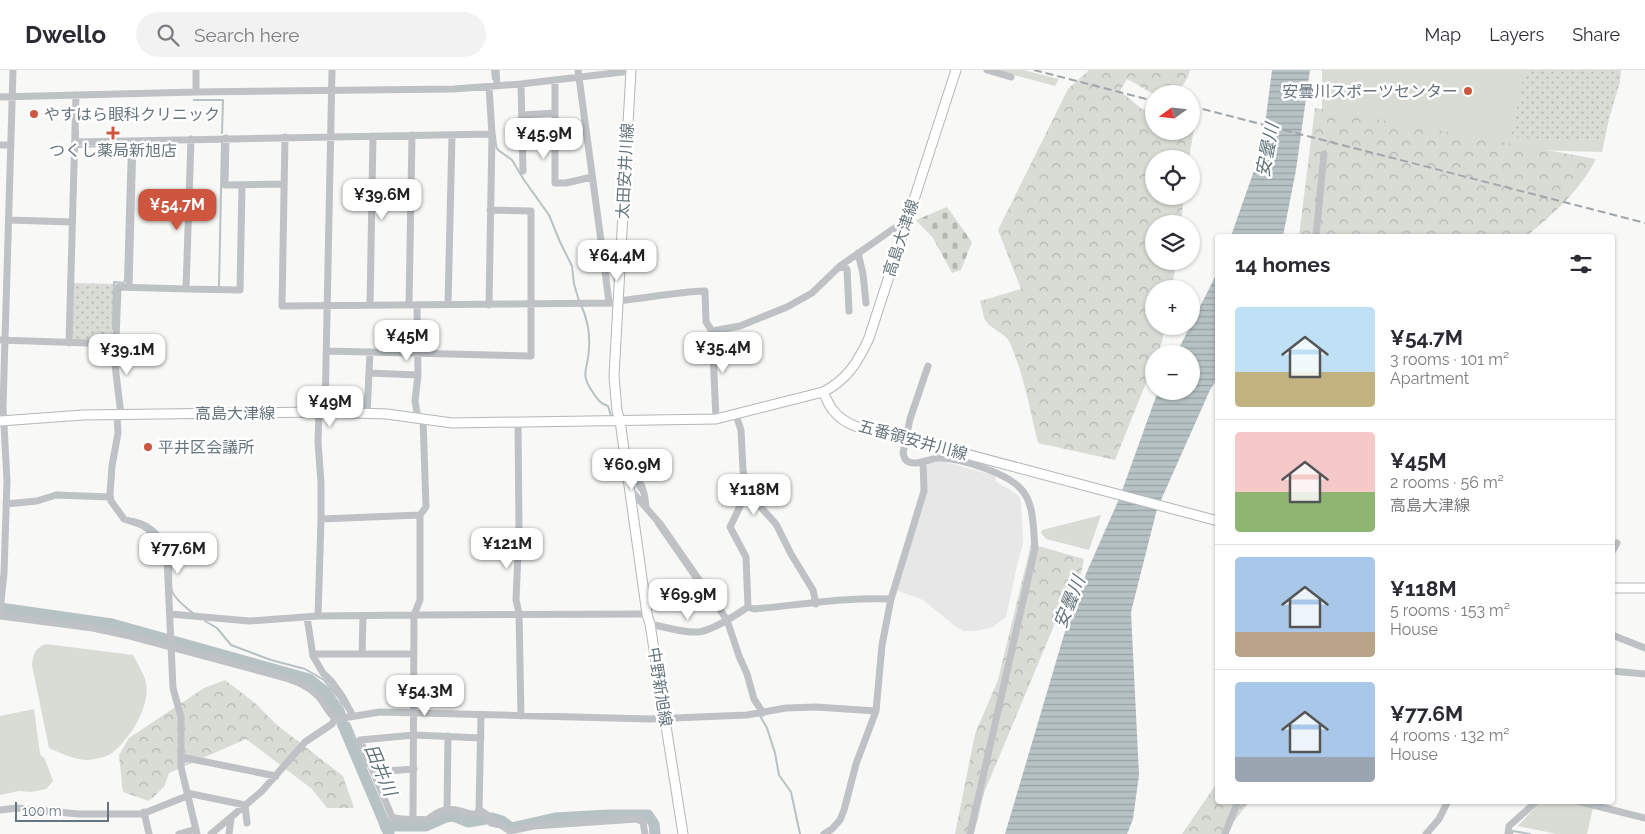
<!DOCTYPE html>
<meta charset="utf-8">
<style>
:root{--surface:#fff;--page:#f2f2f3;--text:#2b2b33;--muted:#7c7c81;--line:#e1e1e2;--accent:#ce563f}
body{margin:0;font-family:Raleway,"Noto Sans JP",sans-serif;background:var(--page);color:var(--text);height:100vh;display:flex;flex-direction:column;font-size:19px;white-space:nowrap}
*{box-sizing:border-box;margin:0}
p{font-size:16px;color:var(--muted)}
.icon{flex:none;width:28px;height:28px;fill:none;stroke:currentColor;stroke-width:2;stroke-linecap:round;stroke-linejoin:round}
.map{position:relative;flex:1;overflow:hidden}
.side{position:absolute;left:1215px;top:164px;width:400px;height:570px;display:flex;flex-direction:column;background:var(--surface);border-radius:5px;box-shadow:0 1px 4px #0004}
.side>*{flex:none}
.needle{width:32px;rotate:255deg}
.fabs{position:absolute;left:1145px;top:15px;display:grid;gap:10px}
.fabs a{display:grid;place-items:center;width:55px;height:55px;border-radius:50%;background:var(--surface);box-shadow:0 1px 4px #0004;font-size:25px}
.scale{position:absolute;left:15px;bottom:12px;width:94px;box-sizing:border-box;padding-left:5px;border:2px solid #66757d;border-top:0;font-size:14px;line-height:18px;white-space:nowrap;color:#66757d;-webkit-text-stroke:4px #fff;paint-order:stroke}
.price{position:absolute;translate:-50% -42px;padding:0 11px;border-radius:10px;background:#fff;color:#222;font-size:16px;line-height:32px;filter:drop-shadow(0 1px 2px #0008)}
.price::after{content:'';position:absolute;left:50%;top:30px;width:15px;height:11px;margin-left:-8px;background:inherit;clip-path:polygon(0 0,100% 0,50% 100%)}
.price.active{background:var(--accent);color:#fff}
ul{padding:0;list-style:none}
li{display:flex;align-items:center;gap:15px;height:125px;padding:0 20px}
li+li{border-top:1px solid var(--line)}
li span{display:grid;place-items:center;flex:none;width:140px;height:100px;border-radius:5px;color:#555}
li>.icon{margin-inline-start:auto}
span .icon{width:60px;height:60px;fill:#fffc;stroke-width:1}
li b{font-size:21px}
h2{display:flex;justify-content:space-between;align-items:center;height:60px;padding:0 20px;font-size:21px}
header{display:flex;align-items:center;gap:30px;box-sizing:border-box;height:70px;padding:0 25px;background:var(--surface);border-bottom:1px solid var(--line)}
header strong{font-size:24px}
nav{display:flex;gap:28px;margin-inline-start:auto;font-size:18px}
.search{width:350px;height:45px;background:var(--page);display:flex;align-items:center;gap:12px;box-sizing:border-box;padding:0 18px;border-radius:28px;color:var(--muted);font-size:19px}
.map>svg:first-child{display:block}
.built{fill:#e6e7e6}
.grass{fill:#d8dcd5}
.forest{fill:url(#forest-crowns)}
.cemetery{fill:url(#cemetery-stones)}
.park{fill:url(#park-dots)}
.water{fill:url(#water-rules)}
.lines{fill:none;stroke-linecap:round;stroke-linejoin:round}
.stream{stroke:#b7c2c5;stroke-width:2}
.river{stroke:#b7c2c5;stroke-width:11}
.major-casing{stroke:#b2b7b9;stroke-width:11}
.minor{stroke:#bec2c5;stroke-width:7}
.major{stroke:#fff;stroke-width:9}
.rail{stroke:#a0a7ab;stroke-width:2;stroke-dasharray:8 4;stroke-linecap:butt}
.poi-dot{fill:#ce563f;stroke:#fff;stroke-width:2}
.labels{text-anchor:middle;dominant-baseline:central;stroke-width:5;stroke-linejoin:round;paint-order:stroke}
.poi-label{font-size:16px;fill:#66757d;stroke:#fff;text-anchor:start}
.street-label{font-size:16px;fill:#66757d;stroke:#fff}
.water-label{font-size:18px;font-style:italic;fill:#617378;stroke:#fff}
</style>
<header>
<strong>Dwello</strong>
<div class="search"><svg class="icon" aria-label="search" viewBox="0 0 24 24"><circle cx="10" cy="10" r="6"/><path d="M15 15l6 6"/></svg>Search here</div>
<nav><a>Map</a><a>Layers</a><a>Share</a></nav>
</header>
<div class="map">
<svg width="1645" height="764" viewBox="0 0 1645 764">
<defs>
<pattern id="forest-crowns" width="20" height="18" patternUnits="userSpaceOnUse" patternTransform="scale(1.25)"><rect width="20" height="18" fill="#d8dcd5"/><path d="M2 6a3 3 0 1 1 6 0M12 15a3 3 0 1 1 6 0" fill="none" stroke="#b3b7b2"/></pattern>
<pattern id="cemetery-stones" width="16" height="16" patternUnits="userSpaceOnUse" patternTransform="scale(1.25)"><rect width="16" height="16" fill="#d8dcd5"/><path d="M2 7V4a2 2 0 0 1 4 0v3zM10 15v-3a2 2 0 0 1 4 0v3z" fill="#b3b7b2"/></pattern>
<pattern id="park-dots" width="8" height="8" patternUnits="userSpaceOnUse" patternTransform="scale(1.25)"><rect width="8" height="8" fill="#d8dcd5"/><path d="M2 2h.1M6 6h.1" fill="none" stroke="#b3b7b2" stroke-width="1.8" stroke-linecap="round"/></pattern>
<pattern id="water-rules" width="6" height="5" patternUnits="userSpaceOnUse" patternTransform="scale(1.25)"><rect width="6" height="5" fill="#b7c2c5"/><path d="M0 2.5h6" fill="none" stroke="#99a2a5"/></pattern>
</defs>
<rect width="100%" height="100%" fill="#f8f8f6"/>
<path class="built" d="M938 392H946L995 406 996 412 1009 419 1019 426 1021 431 1023 473 1016 500 1006 547 993 557 977 561H964L955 556 923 530 896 520 926 398 928 393Z"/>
<path class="grass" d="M996 0H1023L1059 9 1055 16Z
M1322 0H1619L1602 82 1497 79 1322 42Z
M1101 445 1089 480 1046 469 1041 463 1042 460Z
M46 574 133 585C137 593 142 601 145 609 153 634 130 669 112 683 107 687 92 690 86 690 73 689 60 683 49 678L32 595C33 584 35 578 46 574Z
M34 639 40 684 45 689 53 711 46 719 31 722 19 721 0 725V646Z
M1541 731H1565L1593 738 1587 764H1557L1518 756Z"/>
<path class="forest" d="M1089 0H1190C1187 16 1172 28 1155 24 1146 21 1136 13 1127 9L1120 21 1142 39 1154 41V61H1191V51L1195 52 1189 89H1154V126H1184L1181 154H1154V191H1176L1172 219H1154V256H1165L1162 272 1157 284H1154V293L1115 390 1038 373C1030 340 1024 305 1010 273 1005 262 991 260 985 250 983 245 982 237 980 231L1021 219 998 160 1068 19Z
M1315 38 1596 89C1578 123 1555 142 1527 166H1299Z
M1031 474 1084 489C1081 505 1076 529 1059 537L1053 558 984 723 974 764H955L975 664 998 610Z
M225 610 255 633 277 655 343 706 354 738H327L312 719 246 669 169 703 164 717 149 731 123 722 119 685 129 668 204 618Z
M1217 713 1218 731H1250L1224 764H1182Z"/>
<path class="cemetery" d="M947 137 972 172 961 200 952 203 933 168 916 150Z"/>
<path class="park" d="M1525 0H1621L1620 12 1602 72 1511 67Z
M74 213 114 214 112 271 74 270 72 267Z"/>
<path class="water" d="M1272 0H1310L1296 100 1283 166H1231L1262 78Z
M1217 203V309L1210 320 1157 439 1131 542 1139 705 1133 749 1127 764H1005L1074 531 1119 429 1158 321H1191V284H1176Z"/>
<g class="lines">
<path class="stream" d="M492 0 493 9
M194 30H223L222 63
M495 65 496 76 498 80 512 90 524 110 549 145 560 172 572 196 574 214 579 231
M78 68V60
M78 77 127 75 129 77 125 211 123 213 114 212 113 259
M219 216 222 73
M581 235C587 248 590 263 589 277 589 300 578 302 594 324 598 330 601 334 608 336L611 346
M635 411 639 420
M133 449C155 453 170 472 171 493 172 502 170 513 172 521 175 530 187 538 194 544
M656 454 713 536
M205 551 217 558 231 575 271 590 305 599 324 610 339 628 345 644
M760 646 767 658 775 683 779 705 791 722 800 764
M349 653 367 696
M389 749 392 756
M1512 764 1513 761 1530 764"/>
<path class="river" d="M0 538 112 554 309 609 326 622 334 634 389 764
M385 756H426L446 747 453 746 468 752 492 748 502 751 511 758 555 748 608 745H648L654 754 655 764"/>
<g class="major-casing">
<path id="major" d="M631 0 614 306 617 341 620 351 647 544 650 554 683 764
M823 322C826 327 828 334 832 339 848 361 881 363 906 368L1218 451
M0 351 83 345 319 342 387 344 452 353 716 349 823 322C847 310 858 292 869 268L956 0
M1612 518H1645"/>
</g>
<path class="minor" d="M196 0V22
M496 0 497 16
M578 0 604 193H620
M987 0 1011 7
M555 10V113H566L592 107
M521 14 523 101
M489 17 492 64
M0 27 196 22 454 19 521 14 631 1
M522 45 555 43
M285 67 282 236 618 233
M226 68 225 115 284 114
M75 72 492 64 489 235
M0 75H11
M9 150 72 152
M1316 166 1324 84
M858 183 863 204 866 233
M604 193 609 233
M840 196 847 199 849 241
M129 217 133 71
M186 219 240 220 242 115
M618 231C647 228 676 222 705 221L706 252 712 261 716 349
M448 234 452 65
M370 235 373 66
M409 235 412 65
M417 235 418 305 415 331 418 348
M712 261 740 256 787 237 812 223 840 196 893 159 906 152
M0 270 116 274
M69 273 76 25
M327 281 531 286V141L490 140
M928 296 910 349 903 383C904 387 905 391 909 392 919 396 930 388 939 388 960 388 1007 403 1021 419 1035 434 1033 460 1035 478L970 764
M369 303 418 305
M325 342 332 0
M367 344 370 282
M117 345 118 363 112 396 110 424 111 431 124 449 142 455 148 459 161 472 167 488 173 618 181 647V697L197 764
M121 345 115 295 118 217 186 219 191 69
M736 345 741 360 743 400 747 422 776 454 791 484 813 520 816 534
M518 352 519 461 516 530 519 543 521 646
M626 397C640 405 645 422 646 437
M629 418 661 455 727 550 739 586 747 604 754 629 763 643
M747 422 730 457 746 487 748 537
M6 434 37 431 56 425 110 427
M321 449 420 445
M1612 482 1617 473
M0 541 4 503 7 411 3 337 13 0
M170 544 249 551 318 546 414 545 647 544
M0 546 93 558 130 566 286 608C297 612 308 616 317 625 325 632 327 644 337 649L380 642 650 649 747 645 786 638 816 637 876 641
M318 546 321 449V413L318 372 319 342
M307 547 313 586 323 603 332 612 342 626 353 646
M650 554C666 557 682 563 698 562 712 561 736 545 748 537L754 539C800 535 845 527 891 529
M1612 565 1645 578
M313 584H414
M362 584 363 546
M1612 601 1645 604
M481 668 414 665 360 670 392 747C403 751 415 748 427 750 438 741 447 737 461 741 467 743 471 745 477 744L479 739 481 646
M181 687 276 706
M374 702 414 699
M187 723 245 735 247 753
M1577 731 1645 748
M447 738 448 666
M479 739 489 746 491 753 501 755 510 761 534 756 637 749 643 752 645 764
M0 740 17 738 78 744H142L187 726
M144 742 149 764
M413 749 414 545 420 530V445L426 437 423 348
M179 764 196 759
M211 764 262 721 305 672 332 654 335 648
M229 764 231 749
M824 764 832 759 840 750 844 740 856 694 876 641 882 575 891 529 924 421 923 392
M1225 764 1238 731
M1426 764 1439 749 1448 731
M1508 764 1509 756 1537 731"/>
<use href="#major" class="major"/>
<path class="rail" d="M1034 0 1154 31
M1191 36 1645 153"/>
</g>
<g class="poi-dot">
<circle cx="1468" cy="21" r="5"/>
<circle cx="34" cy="44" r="5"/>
<path d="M110.5 55.5h5v5h5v5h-5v5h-5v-5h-5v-5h5z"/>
<circle cx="148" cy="377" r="5"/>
</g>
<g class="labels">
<g class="poi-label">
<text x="1458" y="21" text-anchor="end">安曇川スポーツセンター</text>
<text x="44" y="44">やすはら眼科クリニック</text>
<text x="113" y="80" text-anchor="middle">つくし薬局新旭店</text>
<text x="158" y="377">平井区会議所</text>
</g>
<g class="street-label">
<text transform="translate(625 101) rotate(-87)">太田安井川線</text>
<text transform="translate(901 168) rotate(-72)">高島大津線</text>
<text x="235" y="343">高島大津線</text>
<text transform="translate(913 370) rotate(15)">五番領安井川線</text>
<text transform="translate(660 617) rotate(81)">中野新旭線</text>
</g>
<g class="water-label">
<text transform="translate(1267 80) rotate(-79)">安曇川</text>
<text transform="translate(1069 532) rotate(-68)">安曇川</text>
<text transform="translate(381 700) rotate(67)">田井川</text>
</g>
</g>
</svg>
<div class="fabs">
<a><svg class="needle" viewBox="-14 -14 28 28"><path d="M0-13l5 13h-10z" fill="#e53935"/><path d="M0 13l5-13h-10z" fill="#7c7c81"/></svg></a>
<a><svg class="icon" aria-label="locate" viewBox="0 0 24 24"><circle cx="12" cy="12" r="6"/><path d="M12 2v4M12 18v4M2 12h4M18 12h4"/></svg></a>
<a><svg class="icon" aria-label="layers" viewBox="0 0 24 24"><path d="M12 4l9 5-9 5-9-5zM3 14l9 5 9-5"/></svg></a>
<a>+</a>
<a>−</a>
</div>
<div class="scale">100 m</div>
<b class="price" style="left:544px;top:90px">¥45.9M</b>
<b class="price" style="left:382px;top:151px">¥39.6M</b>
<b class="price active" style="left:177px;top:161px">¥54.7M</b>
<b class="price" style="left:617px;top:212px">¥64.4M</b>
<b class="price" style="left:407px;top:292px">¥45M</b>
<b class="price" style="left:723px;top:304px">¥35.4M</b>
<b class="price" style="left:127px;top:306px">¥39.1M</b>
<b class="price" style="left:330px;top:358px">¥49M</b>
<b class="price" style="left:632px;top:421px">¥60.9M</b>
<b class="price" style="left:754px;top:446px">¥118M</b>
<b class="price" style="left:507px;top:500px">¥121M</b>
<b class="price" style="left:178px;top:505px">¥77.6M</b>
<b class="price" style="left:688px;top:551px">¥69.9M</b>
<b class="price" style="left:425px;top:647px">¥54.3M</b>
<section class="side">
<h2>14 homes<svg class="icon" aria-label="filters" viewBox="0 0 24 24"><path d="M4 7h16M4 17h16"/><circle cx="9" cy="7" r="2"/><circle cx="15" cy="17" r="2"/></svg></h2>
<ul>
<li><span style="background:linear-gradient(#bfe0f5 65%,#c2b280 0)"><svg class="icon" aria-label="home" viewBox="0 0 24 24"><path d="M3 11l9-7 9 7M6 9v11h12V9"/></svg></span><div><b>¥54.7M</b><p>3 rooms · 101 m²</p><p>Apartment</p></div></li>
<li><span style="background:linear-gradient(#f6c9c9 60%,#8fb573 0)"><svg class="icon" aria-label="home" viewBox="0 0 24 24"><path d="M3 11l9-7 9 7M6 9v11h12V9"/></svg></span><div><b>¥45M</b><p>2 rooms · 56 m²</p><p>高島大津線</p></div></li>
<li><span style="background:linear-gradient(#a9c7e8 75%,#b9a48a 0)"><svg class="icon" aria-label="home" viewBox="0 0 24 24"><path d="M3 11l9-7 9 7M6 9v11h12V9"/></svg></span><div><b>¥118M</b><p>5 rooms · 153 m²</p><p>House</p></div></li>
<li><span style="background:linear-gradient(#a9c7e8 75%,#9aa5b1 0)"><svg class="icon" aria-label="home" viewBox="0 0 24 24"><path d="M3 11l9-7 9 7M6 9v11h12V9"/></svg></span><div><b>¥77.6M</b><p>4 rooms · 132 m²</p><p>House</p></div></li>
</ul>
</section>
</div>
